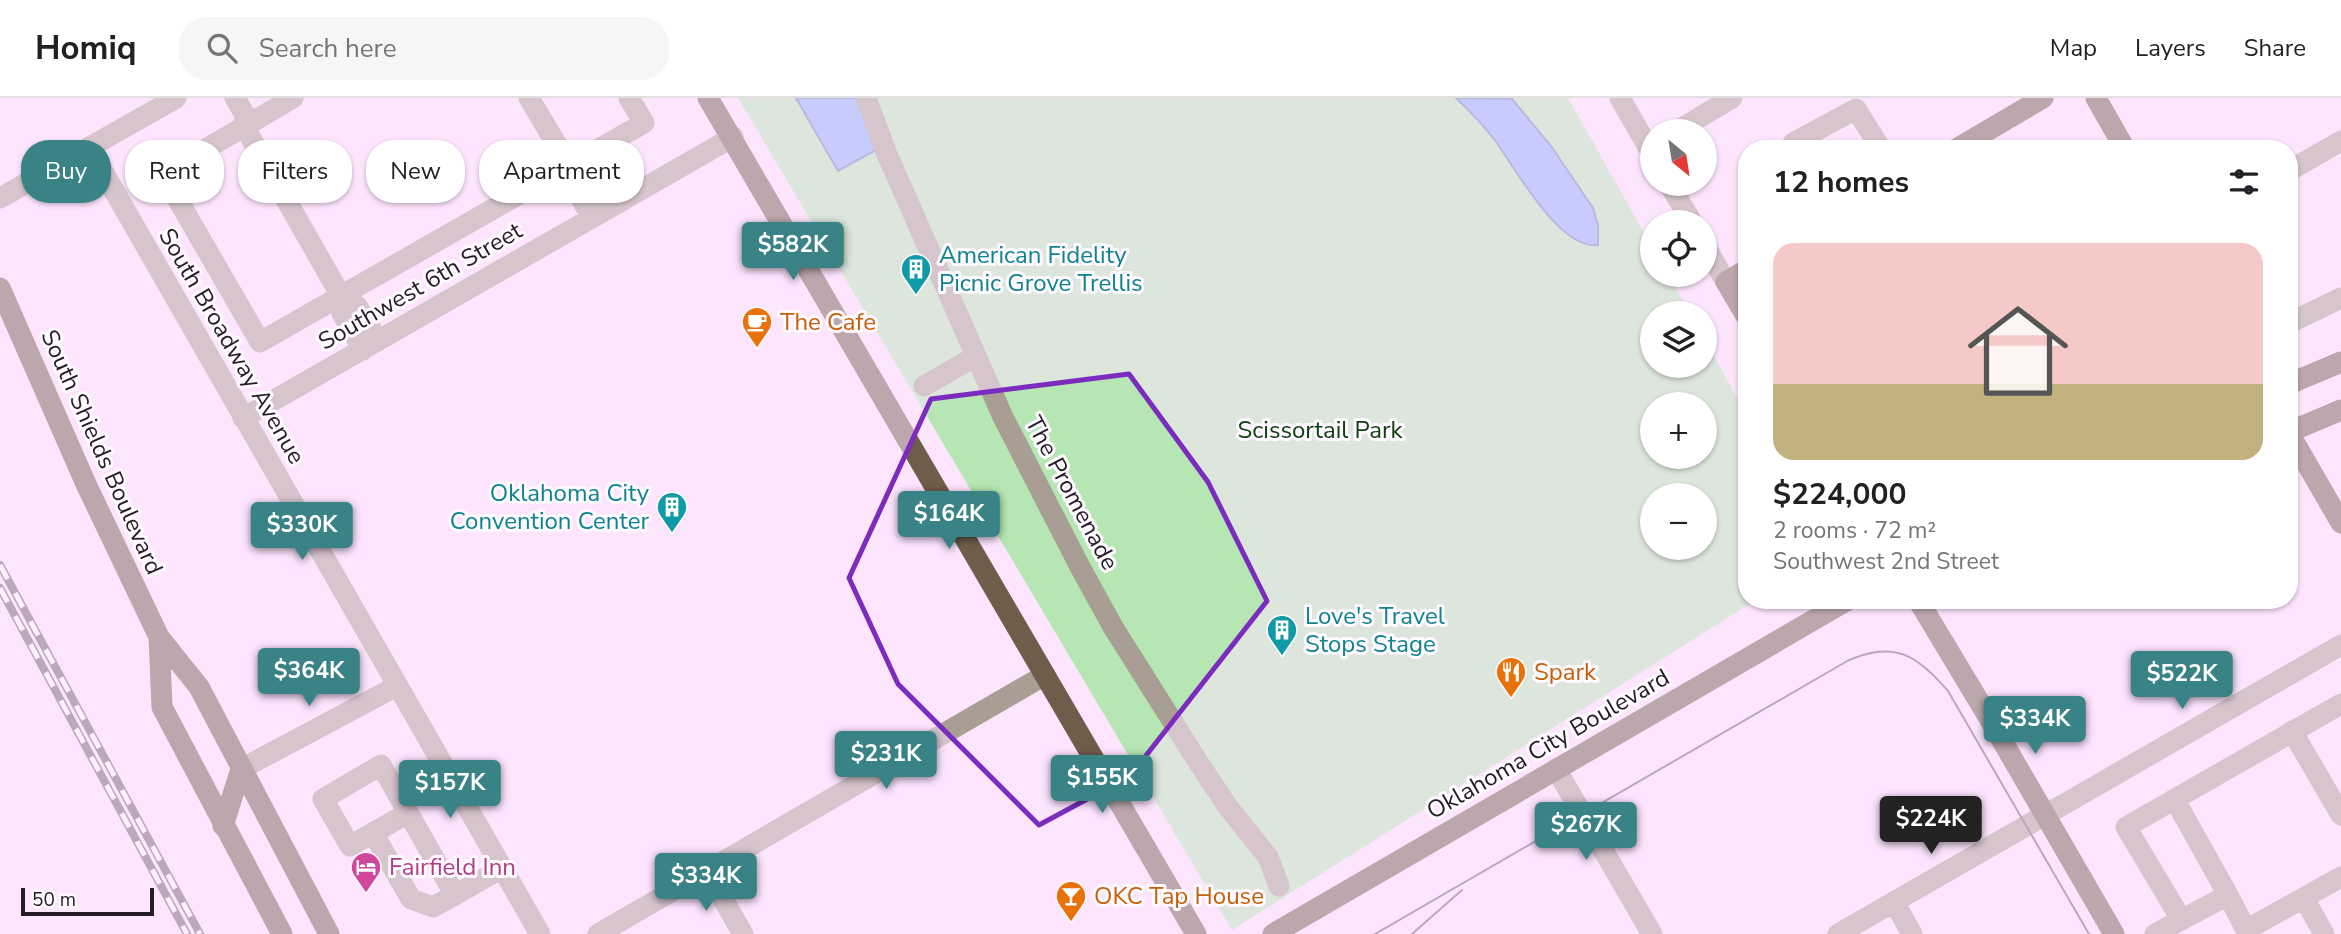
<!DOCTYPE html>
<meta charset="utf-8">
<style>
:root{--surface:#fff;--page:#f6f6f6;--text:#202124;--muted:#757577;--line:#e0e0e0;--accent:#398285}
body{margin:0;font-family:"Nunito Sans",sans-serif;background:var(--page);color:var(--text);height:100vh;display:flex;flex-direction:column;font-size:26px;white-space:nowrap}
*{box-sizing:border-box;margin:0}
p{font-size:23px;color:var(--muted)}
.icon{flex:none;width:38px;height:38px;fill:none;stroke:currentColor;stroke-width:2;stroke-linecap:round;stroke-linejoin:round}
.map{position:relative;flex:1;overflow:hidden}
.side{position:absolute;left:1738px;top:42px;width:560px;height:469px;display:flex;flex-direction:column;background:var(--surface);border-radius:28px;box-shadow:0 2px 5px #0004}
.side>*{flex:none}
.top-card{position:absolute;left:21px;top:42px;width:665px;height:63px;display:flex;gap:14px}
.needle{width:46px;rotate:150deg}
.tools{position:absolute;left:1640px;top:21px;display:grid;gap:14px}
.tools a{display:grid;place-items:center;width:77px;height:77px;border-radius:50%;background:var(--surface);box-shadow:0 2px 5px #0004;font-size:35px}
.scale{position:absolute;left:21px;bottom:18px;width:133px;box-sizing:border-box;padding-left:7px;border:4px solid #241c25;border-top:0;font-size:19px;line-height:24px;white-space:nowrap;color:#241c25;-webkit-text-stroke:5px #fffaff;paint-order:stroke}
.price{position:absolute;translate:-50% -60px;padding:0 16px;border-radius:7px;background:var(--accent);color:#fff;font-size:23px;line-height:46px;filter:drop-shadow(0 2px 4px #0008)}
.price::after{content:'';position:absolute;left:50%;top:42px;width:21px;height:16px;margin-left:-10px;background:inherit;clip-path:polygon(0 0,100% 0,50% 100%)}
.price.current{background:#222;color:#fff}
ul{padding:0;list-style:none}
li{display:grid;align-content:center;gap:14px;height:371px;padding:0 35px}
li+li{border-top:2px solid var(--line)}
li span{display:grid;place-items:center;height:217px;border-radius:21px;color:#555}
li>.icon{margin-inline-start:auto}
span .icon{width:126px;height:126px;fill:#fffc;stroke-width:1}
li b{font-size:30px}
h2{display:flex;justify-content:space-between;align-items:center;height:84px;padding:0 35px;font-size:30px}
.pill{padding:0 24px;border-radius:28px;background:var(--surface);box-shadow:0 2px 5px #0004;font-size:24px;line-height:63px}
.pill.current{background:var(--accent);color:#fff}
header{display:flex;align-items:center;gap:42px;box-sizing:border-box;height:98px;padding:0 35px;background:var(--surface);border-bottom:2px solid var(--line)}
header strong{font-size:33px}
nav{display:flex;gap:38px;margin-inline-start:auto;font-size:24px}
.search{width:490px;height:63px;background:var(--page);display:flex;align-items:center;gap:18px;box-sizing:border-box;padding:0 24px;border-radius:28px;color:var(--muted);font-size:26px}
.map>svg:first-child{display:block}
.green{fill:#b6e6b3;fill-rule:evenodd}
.water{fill:#86abfc;stroke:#6980bc;stroke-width:2}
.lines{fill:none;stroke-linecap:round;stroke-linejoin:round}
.minor{stroke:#a89e94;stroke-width:21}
.major{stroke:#6e5d4b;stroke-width:21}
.tram{stroke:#6b5e6c;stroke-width:2}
.rail-casing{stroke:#6b5e6c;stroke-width:8}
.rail{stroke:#fffaff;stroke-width:5;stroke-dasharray:16;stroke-linecap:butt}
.marked{fill:none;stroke:#7b2cbf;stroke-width:5;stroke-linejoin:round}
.labels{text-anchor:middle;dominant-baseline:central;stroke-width:6;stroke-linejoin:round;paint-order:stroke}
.culture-label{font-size:24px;fill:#0d838f;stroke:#fffaff;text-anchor:start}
.street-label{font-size:24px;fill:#241c25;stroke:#fffaff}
.food-label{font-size:24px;fill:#c56008;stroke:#fffaff;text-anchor:start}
.park-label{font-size:24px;fill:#104010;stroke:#fffaff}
.hotel-label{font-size:24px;fill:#b23c85;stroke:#fffaff;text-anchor:start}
</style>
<header>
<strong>Homiq</strong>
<div class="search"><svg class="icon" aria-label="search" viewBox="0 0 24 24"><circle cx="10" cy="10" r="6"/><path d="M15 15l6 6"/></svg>Search here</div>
<nav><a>Map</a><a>Layers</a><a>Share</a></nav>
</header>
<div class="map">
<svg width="2341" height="836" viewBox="0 0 2341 836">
<rect width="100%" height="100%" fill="#fde5fe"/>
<path class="green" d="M738 0H1568L1652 149V177H1668L1690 215H1652V268H1704L1705 242 1746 316V502H1756L1232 832ZM1652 306H1704V359H1652ZM1652 397H1704V450H1652Z"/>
<path class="water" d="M796 0H859L876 52 838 73Z
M1456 0 1512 1 1551 48 1593 110 1598 127V147C1560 152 1516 72 1497 45 1485 29 1471 14 1456 0Z"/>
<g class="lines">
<path class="minor" d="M235 0 245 17 244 28 341 198 342 215 363 252
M293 0 163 76 260 244 644 25 629 0
M529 0 569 67 570 81 592 120
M866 0 886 54 1003 319 1080 469 1113 529 1200 667 1228 709 1268 759 1279 788
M1620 0 1652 56
M1677 33 1732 0
M89 49 540 836
M1796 51 1793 45 1856 11 1881 51
M2289 73 2341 43
M1669 86 1692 124
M0 100 176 0
M1704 146 1726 184
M341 198 357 208 378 243
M2289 225 2341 200
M924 288 976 258
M243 320 733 39
M2292 633 2341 717
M241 671 397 588
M1556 671 1652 836
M2175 702 2228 797
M408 715 350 748 323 701 381 667 455 797 502 770
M373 735 411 801 433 809 455 797
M707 773 743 836
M2304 800 2324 836
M1894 804 1912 836
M2181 821 2126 729 2341 606
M598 836 1045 577
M1838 836 2341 547
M2155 836 2228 797 2246 832 2341 779"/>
<path class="major" d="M708 0 1196 836
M2096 0 2125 51
M1956 51 2043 0
M1746 172 1726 184 1746 218
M0 190 86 386 159 539 199 589 329 836
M2289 286 2341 264
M2289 334 2341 312
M2289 335 2341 425
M1918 502 1989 620 2114 836
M159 539 162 609 282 836
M223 728 241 671
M1273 836 1848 502"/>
<path class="tram" d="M1375 836 1849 562C1895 542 1918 558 1948 593L2089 836
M1412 836 1462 792"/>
<g class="rail-casing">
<path id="rail" d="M0 467 200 836
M0 490 187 836"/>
</g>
<use href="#rail" class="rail"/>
</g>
<path d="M0 0H2341V836H0ZM1129 276 1208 384 1267 503 1130 678 1039 727 898 586 849 480 931 301Z" fill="#fde5fe" fill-opacity=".55" fill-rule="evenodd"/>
<path class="marked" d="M1129 276 1208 384 1267 503 1130 678 1039 727 898 586 849 480 931 301Z"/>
<defs>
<g id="building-pin" transform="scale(1.575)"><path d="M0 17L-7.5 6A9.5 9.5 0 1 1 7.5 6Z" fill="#0f9aa8" stroke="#fffaff"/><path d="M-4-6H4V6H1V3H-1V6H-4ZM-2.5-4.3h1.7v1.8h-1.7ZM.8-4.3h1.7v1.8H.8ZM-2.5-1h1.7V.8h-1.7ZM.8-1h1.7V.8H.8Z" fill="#fff"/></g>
<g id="cafe-pin" transform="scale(1.575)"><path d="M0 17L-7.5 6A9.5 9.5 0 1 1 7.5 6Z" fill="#e8710a" stroke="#fffaff"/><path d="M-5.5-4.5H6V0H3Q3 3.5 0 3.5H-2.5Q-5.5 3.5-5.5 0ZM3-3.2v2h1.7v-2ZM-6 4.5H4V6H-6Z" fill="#fff"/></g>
<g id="restaurant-pin" transform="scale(1.575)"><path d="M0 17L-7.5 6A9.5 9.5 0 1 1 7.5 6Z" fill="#e8710a" stroke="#fffaff"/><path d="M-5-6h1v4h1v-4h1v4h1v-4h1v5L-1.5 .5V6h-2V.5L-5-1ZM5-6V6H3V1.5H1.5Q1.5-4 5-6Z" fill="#fff"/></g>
<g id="hotel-pin" transform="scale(1.575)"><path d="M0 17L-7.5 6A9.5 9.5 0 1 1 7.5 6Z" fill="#d1479c" stroke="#fffaff"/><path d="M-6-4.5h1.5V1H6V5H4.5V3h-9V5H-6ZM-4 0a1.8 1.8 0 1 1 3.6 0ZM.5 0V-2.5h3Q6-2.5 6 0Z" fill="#fff"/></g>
<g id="bar-pin" transform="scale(1.575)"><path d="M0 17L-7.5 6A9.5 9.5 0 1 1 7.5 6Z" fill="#e8710a" stroke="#fffaff"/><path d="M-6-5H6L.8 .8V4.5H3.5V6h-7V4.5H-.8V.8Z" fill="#fff"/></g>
</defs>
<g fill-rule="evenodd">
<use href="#building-pin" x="916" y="171"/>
<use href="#cafe-pin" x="757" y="224"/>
<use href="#building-pin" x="672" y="409"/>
<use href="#building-pin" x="1282" y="532"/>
<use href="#restaurant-pin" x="1511" y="574"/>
<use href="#hotel-pin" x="366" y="769"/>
<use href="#bar-pin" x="1071" y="798"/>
</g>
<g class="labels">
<g class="culture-label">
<text x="939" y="157">American Fidelity<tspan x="939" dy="28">Picnic Grove Trellis</tspan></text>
<text x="649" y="395" text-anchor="end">Oklahoma City<tspan x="649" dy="28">Convention Center</tspan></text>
<text x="1305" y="518">Love's Travel<tspan x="1305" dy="28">Stops Stage</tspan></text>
</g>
<g class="street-label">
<text transform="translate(420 188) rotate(-30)">Southwest 6th Street</text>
<text transform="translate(232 248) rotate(60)">South Broadway Avenue</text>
<text transform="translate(102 354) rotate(66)">South Shields Boulevard</text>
<text transform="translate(1072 395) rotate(62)">The Promenade</text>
<text transform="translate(1548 646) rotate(-30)">Oklahoma City Boulevard</text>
</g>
<g class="food-label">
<text x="780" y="224">The Cafe</text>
<text x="1534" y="574">Spark</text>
<text x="1094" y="798">OKC Tap House</text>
</g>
<g class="park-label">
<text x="1320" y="332">Scissortail Park</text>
</g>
<g class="hotel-label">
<text x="389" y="769">Fairfield Inn</text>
</g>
</g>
</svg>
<div class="tools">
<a><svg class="needle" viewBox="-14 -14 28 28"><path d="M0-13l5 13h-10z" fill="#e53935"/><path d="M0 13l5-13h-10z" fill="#757577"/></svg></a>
<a><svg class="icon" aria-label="locate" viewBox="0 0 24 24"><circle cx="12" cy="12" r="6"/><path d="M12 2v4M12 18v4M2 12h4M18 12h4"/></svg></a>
<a><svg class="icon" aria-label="layers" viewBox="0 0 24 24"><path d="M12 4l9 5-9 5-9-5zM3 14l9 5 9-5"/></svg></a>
<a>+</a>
<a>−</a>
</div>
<div class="scale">50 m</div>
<b class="price" style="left:793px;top:184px">$582K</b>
<b class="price" style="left:949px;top:453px">$164K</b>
<b class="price" style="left:302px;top:464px">$330K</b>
<b class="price" style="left:309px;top:610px">$364K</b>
<b class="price" style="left:2182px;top:613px">$522K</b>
<b class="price" style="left:2035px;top:658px">$334K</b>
<b class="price" style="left:886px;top:693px">$231K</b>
<b class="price" style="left:1102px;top:717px">$155K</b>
<b class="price" style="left:450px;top:722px">$157K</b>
<b class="price current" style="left:1931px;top:758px">$224K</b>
<b class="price" style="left:1586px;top:764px">$267K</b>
<b class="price" style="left:706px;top:815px">$334K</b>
<div class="top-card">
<a class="pill current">Buy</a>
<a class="pill">Rent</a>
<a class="pill">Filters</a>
<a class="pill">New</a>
<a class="pill">Apartment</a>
</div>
<section class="side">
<h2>12 homes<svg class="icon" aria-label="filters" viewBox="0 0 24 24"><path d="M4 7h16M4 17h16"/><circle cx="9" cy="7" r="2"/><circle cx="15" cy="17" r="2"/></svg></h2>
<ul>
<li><span style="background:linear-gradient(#f6c9c9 65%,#c2b280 0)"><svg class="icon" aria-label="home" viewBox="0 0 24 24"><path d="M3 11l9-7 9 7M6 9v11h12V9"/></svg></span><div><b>$224,000</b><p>2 rooms · 72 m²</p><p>Southwest 2nd Street</p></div></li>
</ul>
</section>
</div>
